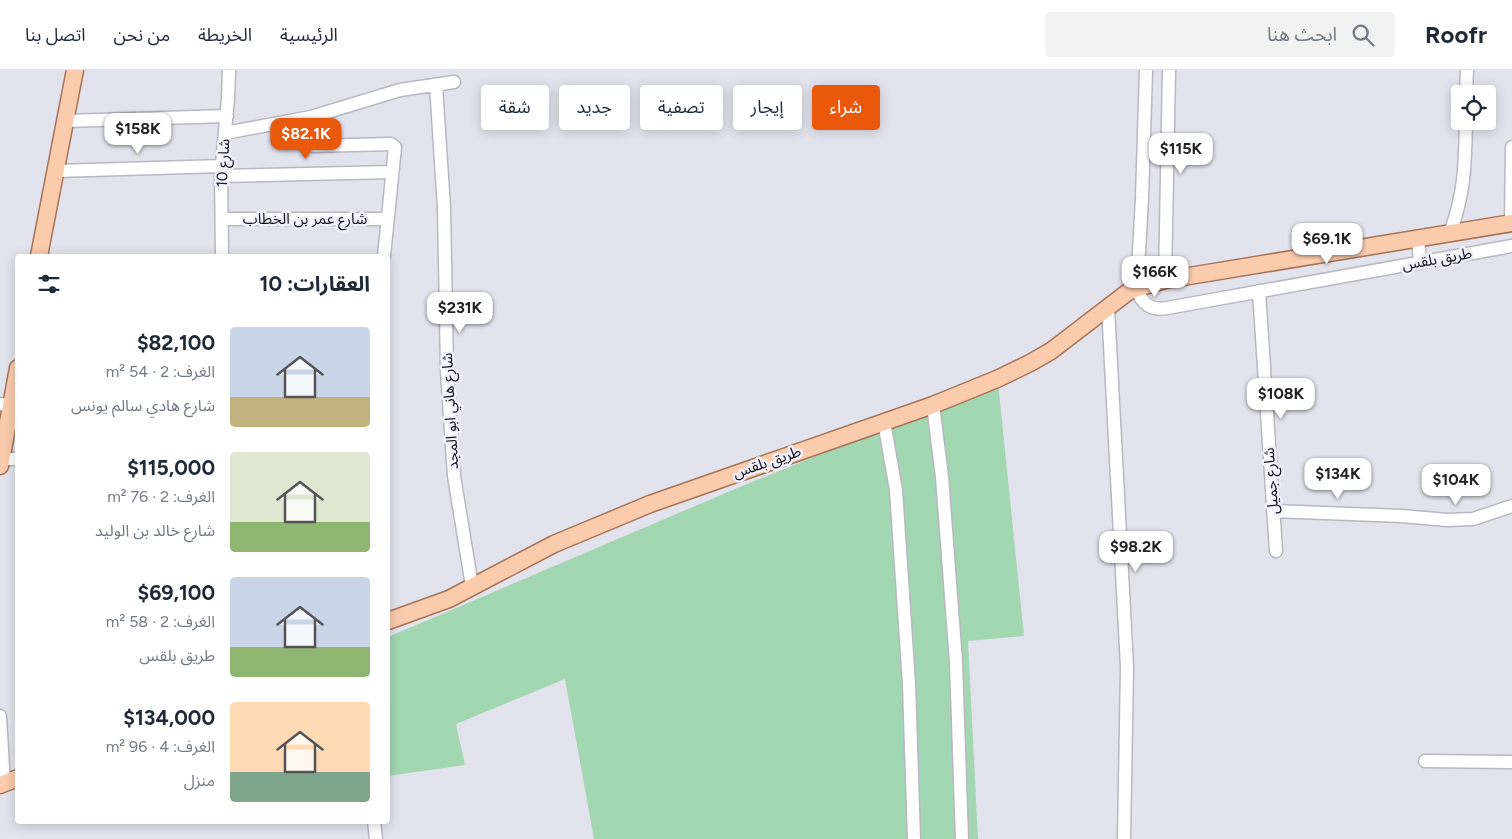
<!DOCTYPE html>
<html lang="ar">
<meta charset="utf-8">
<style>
:root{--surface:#fff;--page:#f2f2f3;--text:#1f2937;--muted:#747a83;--line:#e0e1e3;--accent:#ea580c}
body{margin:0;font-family:Figtree,"Noto Sans Arabic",sans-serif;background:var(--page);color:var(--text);direction:rtl;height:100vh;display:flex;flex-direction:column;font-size:19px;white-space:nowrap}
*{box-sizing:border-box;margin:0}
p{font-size:16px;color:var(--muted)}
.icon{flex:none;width:28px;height:28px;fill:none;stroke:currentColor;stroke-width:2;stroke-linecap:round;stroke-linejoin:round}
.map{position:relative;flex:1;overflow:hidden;direction:ltr}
.panel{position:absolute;left:15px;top:184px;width:375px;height:570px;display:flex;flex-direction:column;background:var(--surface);border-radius:5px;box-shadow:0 2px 12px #0003;direction:rtl}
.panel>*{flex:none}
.top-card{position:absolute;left:405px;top:15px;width:475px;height:45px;direction:rtl;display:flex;gap:10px}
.buttons{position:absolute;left:1451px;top:15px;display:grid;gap:10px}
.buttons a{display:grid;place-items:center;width:45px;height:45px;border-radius:5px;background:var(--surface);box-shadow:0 2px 12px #0003;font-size:25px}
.price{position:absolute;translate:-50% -42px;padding:0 11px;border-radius:10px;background:#fff;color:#222;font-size:16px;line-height:32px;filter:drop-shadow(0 1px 2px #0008)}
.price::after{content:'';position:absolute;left:50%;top:30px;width:15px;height:11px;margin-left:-8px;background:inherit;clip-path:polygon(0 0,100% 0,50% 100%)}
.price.active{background:var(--accent);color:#fff}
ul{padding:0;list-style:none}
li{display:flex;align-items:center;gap:15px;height:125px;padding:0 20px}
li span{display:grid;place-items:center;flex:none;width:140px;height:100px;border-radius:5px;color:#555}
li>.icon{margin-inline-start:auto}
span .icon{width:60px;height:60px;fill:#fffc;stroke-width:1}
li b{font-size:21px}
h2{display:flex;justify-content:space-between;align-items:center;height:60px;padding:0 20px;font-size:21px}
.tag{padding:0 18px;border-radius:5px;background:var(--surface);box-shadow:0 2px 12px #0003;font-size:18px;line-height:45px}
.tag.active{background:var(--accent);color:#fff}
header{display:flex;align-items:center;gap:30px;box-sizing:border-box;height:70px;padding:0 25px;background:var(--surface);border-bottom:1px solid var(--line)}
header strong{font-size:24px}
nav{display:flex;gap:28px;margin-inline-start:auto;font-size:18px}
.search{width:350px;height:45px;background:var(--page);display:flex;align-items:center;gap:12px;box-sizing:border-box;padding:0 18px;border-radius:5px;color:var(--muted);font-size:19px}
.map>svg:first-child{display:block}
.green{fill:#a3d7b1}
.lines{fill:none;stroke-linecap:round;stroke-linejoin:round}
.minor-casing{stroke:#b8b7c2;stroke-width:15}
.major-casing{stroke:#a77455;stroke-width:19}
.minor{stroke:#fff;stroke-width:12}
.major{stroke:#facbad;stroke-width:16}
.labels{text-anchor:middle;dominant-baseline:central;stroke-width:5;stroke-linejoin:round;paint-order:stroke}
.street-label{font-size:15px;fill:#131317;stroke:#f1f0fc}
</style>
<header>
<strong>Roofr</strong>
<div class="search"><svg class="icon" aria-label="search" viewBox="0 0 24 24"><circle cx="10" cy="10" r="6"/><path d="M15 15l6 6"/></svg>ابحث هنا</div>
<nav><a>الرئيسية</a><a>الخريطة</a><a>من نحن</a><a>اتصل بنا</a></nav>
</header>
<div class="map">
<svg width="1512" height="769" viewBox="0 0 1512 769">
<rect width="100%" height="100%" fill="#e3e3ee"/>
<path class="green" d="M998 312 1024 566 968 571 978 769H594L565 609 456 654 465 695 388 706V567L742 416Z"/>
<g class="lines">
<g class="minor-casing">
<path id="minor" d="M1146 0 1142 128 1137 218C1141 234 1151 241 1167 238L1512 176
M436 15 444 138 447 301 454 406 472 516
M1466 24 1467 0
M66 51 227 46
M225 63 311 47 400 20 454 12
M313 76 391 74 395 77 384 186
M56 101 222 96
M221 106 391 102
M222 149H387
M1511 153 1512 77
M1450 163C1465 122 1465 94 1466 51
M1418 168 1420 192
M222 186 221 106 228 28 229 0
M1165 210 1169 0
M1259 221 1276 481
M1108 237 1127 597 1124 769
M0 334 10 335
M933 335 942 407 956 592 962 769
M884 352 896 420 909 614 914 769
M1 389H18
M1273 441 1402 446 1447 450 1473 449 1512 436
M0 646 4 714
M1425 691 1512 692
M374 751 376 769"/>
</g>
<g class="major-casing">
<path id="major" d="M39 186 75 0
M0 396 18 298
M388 551 449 529 554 474 650 434 933 335 997 309 1030 293 1051 281 1128 222 1137 218 1165 210 1512 153
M0 715 18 708"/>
</g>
<use href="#minor" class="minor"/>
<use href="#major" class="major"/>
</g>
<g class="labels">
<g class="street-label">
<text transform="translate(223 93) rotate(-87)">شارع 10</text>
<text x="305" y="149">شارع عمر بن الخطاب</text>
<text transform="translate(1437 189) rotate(-10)">طريق بلقس</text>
<text transform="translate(450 341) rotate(-93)">شارع هاني ابو المجد</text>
<text transform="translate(767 392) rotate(-19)">طريق بلقس</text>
<text transform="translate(1271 411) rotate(-94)">شارع جميل</text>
</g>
</g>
</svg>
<div class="buttons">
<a><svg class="icon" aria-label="locate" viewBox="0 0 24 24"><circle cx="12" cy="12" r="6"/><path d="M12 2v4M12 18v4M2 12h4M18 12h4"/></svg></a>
</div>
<b class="price" style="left:138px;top:85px">$158K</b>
<b class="price active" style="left:306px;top:90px">$82.1K</b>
<b class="price" style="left:1181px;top:105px">$115K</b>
<b class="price" style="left:1327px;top:195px">$69.1K</b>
<b class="price" style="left:1155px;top:228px">$166K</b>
<b class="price" style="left:460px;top:264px">$231K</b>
<b class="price" style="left:1281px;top:350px">$108K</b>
<b class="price" style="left:1338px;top:430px">$134K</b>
<b class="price" style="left:1456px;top:436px">$104K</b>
<b class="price" style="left:1136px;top:503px">$98.2K</b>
<div class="top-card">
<a class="tag active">شراء</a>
<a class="tag">إيجار</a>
<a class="tag">تصفية</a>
<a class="tag">جديد</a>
<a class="tag">شقة</a>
</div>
<section class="panel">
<h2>العقارات: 10<svg class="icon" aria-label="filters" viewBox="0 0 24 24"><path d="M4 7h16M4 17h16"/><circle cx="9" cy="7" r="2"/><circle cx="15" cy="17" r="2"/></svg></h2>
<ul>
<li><span style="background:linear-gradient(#c9d6e8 70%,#c2b280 0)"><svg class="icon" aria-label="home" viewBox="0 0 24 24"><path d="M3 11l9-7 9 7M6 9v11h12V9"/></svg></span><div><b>$82,100</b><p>الغرف: 2 · 54 m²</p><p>شارع هادي سالم يونس</p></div></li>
<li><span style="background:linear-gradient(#dfe7d0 70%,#8fb573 0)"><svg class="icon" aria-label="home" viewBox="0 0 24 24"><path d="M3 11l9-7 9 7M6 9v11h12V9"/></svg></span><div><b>$115,000</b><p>الغرف: 2 · 76 m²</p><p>شارع خالد بن الوليد</p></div></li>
<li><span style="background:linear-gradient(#c9d6e8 70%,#8fb573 0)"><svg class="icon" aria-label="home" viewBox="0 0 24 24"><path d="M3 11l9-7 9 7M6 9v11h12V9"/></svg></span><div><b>$69,100</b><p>الغرف: 2 · 58 m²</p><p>طريق بلقس</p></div></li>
<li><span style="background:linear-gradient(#ffd9b3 70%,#7fa58c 0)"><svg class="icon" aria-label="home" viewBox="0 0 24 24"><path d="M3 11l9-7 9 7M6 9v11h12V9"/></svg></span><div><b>$134,000</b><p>الغرف: 4 · 96 m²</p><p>منزل</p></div></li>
</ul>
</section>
</div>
